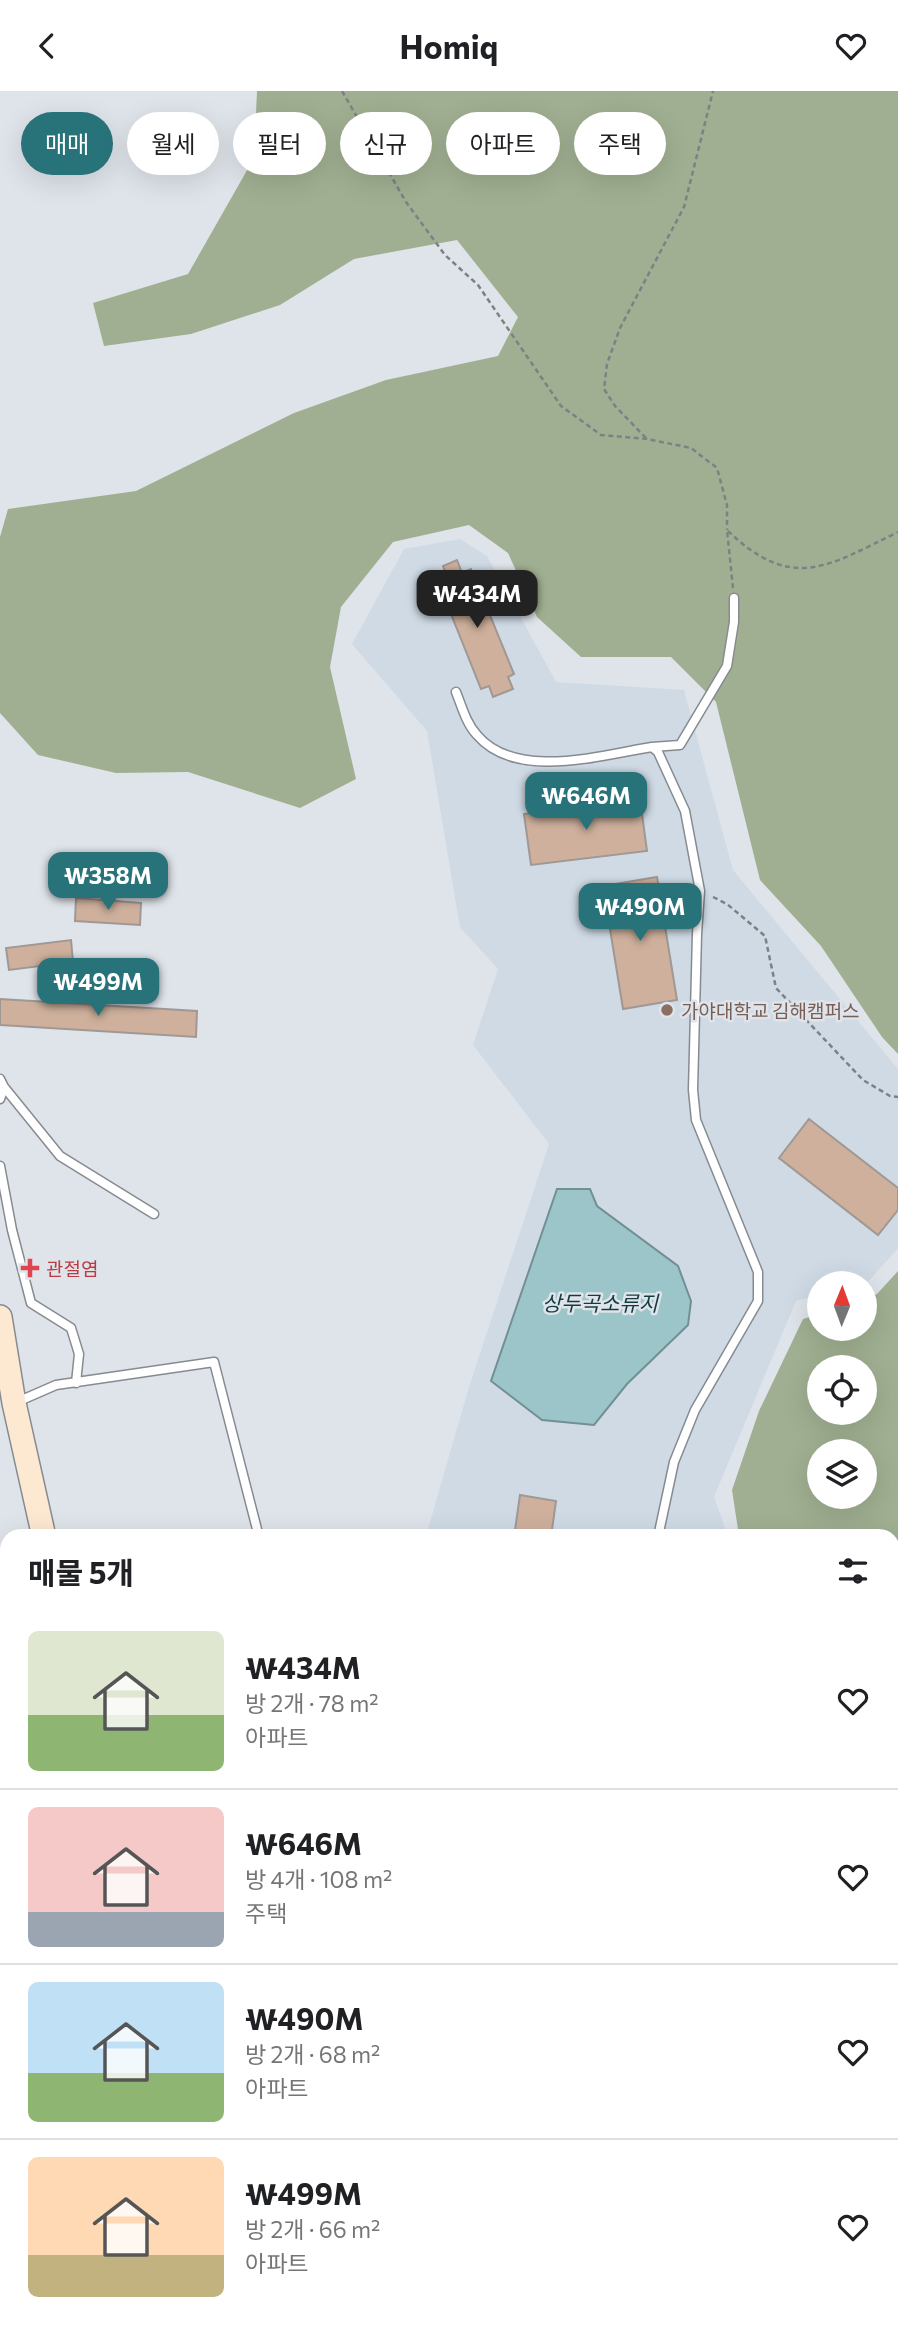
<!DOCTYPE html>
<html lang="ko">
<meta charset="utf-8">
<style>
:root{--surface:#fff;--page:#f2f2f2;--text:#202124;--muted:#757577;--line:#e0e0e0;--accent:#287279}
body{margin:0;font-family:Commissioner,"Noto Sans KR",sans-serif;background:var(--page);color:var(--text);height:100vh;display:flex;flex-direction:column;font-size:26px;white-space:nowrap}
*{box-sizing:border-box;margin:0}
p{font-size:23px;color:var(--muted)}
.icon{flex:none;width:38px;height:38px;fill:none;stroke:currentColor;stroke-width:2;stroke-linecap:round;stroke-linejoin:round}
.map{position:relative;flex:1;overflow:hidden}
.panel{position:absolute;left:0px;top:1438px;width:900px;height:800px;display:flex;flex-direction:column;background:var(--surface);border-radius:21px 21px 0 0;box-shadow:0 7px 28px #0002}
.panel>*{flex:none}
.top-card{position:absolute;left:21px;top:21px;width:858px;height:63px;display:flex;gap:14px}
.needle{width:46px;rotate:1deg}
.fabs{position:absolute;left:807px;top:1180px;display:grid;gap:14px}
.fabs a{display:grid;place-items:center;width:70px;height:70px;border-radius:50%;background:var(--surface);box-shadow:0 7px 28px #0002;font-size:35px}
.price{position:absolute;translate:-50% -60px;padding:0 16px;border-radius:14px;background:var(--accent);color:#fff;font-size:23px;line-height:46px;filter:drop-shadow(0 2px 4px #0008)}
.price::after{content:'';position:absolute;left:50%;top:42px;width:21px;height:16px;margin-left:-10px;background:inherit;clip-path:polygon(0 0,100% 0,50% 100%)}
.price.current{background:#222;color:#fff}
ul{padding:0;list-style:none}
li{display:flex;align-items:center;gap:21px;height:175px;padding:0 28px}
li+li{border-top:2px solid var(--line)}
li span{display:grid;place-items:center;flex:none;width:196px;height:140px;border-radius:10px;color:#555}
li>.icon{margin-inline-start:auto}
span .icon{width:84px;height:84px;fill:#fffc;stroke-width:1}
li b{font-size:30px}
h2{display:flex;justify-content:space-between;align-items:center;height:84px;padding:0 28px;font-size:30px}
.pill{padding:0 24px;border-radius:32px;background:var(--surface);box-shadow:0 7px 28px #0002;font-size:24px;line-height:63px}
.pill.current{background:var(--accent);color:#fff}
header{display:flex;justify-content:space-between;align-items:center;height:91px;padding:0 28px;background:var(--surface);font-size:32px;font-weight:700}
.map>svg:first-child{display:block}
.built{fill:#cfdae5}
.green{fill:#c4d1b6}
.forest{fill:#a0af91;fill-rule:evenodd}
.water{fill:#9bc5c8;stroke:#729093;stroke-width:2}
.building{fill:#ceb09c;stroke:#9f9894;stroke-width:2}
.lines{fill:none;stroke-linecap:round;stroke-linejoin:round}
.lane-casing{stroke:#868b90;stroke-width:11}
.secondary-casing{stroke:#868b90;stroke-width:26}
.path{stroke:#7d8185;stroke-width:2.5;stroke-dasharray:5 3.5;stroke-linecap:butt}
.lane{stroke:#fff;stroke-width:8}
.secondary{stroke:#fde9d2;stroke-width:23}
.education-dot{fill:#8d6e63;stroke:#dfe4ea;stroke-width:2.5}
.health-dot{fill:#e0444e;stroke:#dfe4ea;stroke-width:2.5}
.labels{text-anchor:middle;dominant-baseline:central;stroke-width:5;stroke-linejoin:round;paint-order:stroke}
.education-label{font-size:19px;fill:#785e54;stroke:#dfe4ea;text-anchor:start}
.health-label{font-size:19px;fill:#be3a42;stroke:#dfe4ea;text-anchor:start}
.water-label{font-size:21px;font-style:italic;fill:#143c40;stroke:#dfe4ea}
</style>
<header><svg class="icon" aria-label="back" viewBox="0 0 24 24"><path d="M15 5l-7 7 7 7"/></svg>Homiq<svg class="icon" aria-label="heart" viewBox="0 0 24 24"><path d="M12 20l-8-8c-3-5 5-10 8-4 3-6 11-1 8 4z"/></svg></header>
<div class="map">
<svg width="898" height="2237" viewBox="0 0 898 2237">
<rect width="100%" height="100%" fill="#dfe4ea"/>
<path class="built" d="M460 448 487 465 556 591 684 599 733 779 898 978V1157L865 1194 864 1192H819V1204L796 1210 714 1406 728 1445H426L469 1296 549 1053 473 954 498 878 460 836 427 640 352 553 404 458Z
M893 1788 898 1791V2237H531L530 2231H892Z"/>
<path class="green" d="M893 1940 898 1943V2009L893 2020Z"/>
<path class="forest" d="M257 0H898V963L882 946 821 855 760 789 716 611 671 566H581L537 526 508 462 469 434 393 451 341 516 330 576 356 688 300 717 188 681 116 682 38 664 0 622V446L8 418 136 400 294 322 386 289 498 265 518 226 457 149 354 168 280 214 191 243 104 255 93 212 188 183 254 67Z
M898 1180V1757L892 1753V1446L739 1445 732 1399 759 1320 803 1228 819 1223V1237H864L865 1208 877 1203ZM819 1276H864V1321H819ZM819 1360H864V1405H819Z"/>
<path class="water" d="M557 1098H590L597 1115 678 1175 691 1210 688 1234 627 1293 594 1334 542 1329 491 1290Z"/>
<path class="building" d="M457 469 462 482 471 478 514 583 508 586 513 598 493 606 489 595 481 598 439 493 448 489 443 475Z
M640 708 647 760 531 774 524 723Z
M657 786 677 909 623 918 603 795Z
M76 807 141 812 140 834 75 830Z
M71 849 73 871 9 879 6 857Z
M0 908 197 920 196 946 0 934Z
M809 1028 898 1097V1119L878 1144 779 1067Z
M520 1404 556 1410 551 1446H514Z
M892 1814 898 1816V1873L892 1870Z
M0 2075H7V2099H0Z
M898 2086V2116L892 2113V2096Z
M892 2123 898 2126V2178L892 2189Z
M113 2231 114 2237H0V2236Z
M143 2231H272V2237H143Z
M421 2231H440L441 2237H385Z
M845 2231H853L863 2237H842Z"/>
<g class="lines">
<g class="lane-casing">
<path id="lane" d="M456 601C462 616 466 632 477 644 516 690 601 664 652 656L658 661 685 720 700 800 697 843 693 999 696 1029 758 1181V1210L695 1319 674 1371 658 1446
M652 656 680 654 727 575 734 531V507
M0 988 4 996 0 1008
M4 996 60 1065 154 1123
M0 1075 12 1139 31 1212 71 1237 79 1263 76 1292
M17 1311 56 1294 214 1271 259 1446
M892 1905 898 1908
M573 2231V2237"/>
</g>
<g class="secondary-casing">
<path id="secondary" d="M0 1226 14 1312 44 1446
M0 1691H7
M485 2231V2237"/>
</g>
<path class="path" d="M342 0 406 111 445 164 478 194 561 315 601 344 647 348 691 357 717 377 727 414V439
M646 347 615 315 604 298 607 273 620 237 684 116 713 0
M733 497 727 439C792 502 828 475 898 441
M713 806 727 813 765 845 776 897 863 989 890 1005 898 1006"/>
<use href="#lane" class="lane"/>
<use href="#secondary" class="secondary"/>
</g>
<circle class="education-dot" cx="667" cy="919" r="7"/>
<path class="health-dot" d="M26.5 1166.5h7v7h7v7h-7v7h-7v-7h-7v-7h7z"/>
<g class="labels">
<g class="education-label">
<text x="681" y="919">가야대학교 김해캠퍼스</text>
</g>
<g class="health-label">
<text x="46" y="1177">관절염</text>
</g>
<g class="water-label">
<text x="600" y="1211">상두곡소류지</text>
</g>
</g>
</svg>
<div class="fabs">
<a><svg class="needle" viewBox="-14 -14 28 28"><path d="M0-13l5 13h-10z" fill="#e53935"/><path d="M0 13l5-13h-10z" fill="#757577"/></svg></a>
<a><svg class="icon" aria-label="locate" viewBox="0 0 24 24"><circle cx="12" cy="12" r="6"/><path d="M12 2v4M12 18v4M2 12h4M18 12h4"/></svg></a>
<a><svg class="icon" aria-label="layers" viewBox="0 0 24 24"><path d="M12 4l9 5-9 5-9-5zM3 14l9 5 9-5"/></svg></a>
</div>
<b class="price current" style="left:477px;top:539px">₩434M</b>
<b class="price" style="left:586px;top:741px">₩646M</b>
<b class="price" style="left:108px;top:821px">₩358M</b>
<b class="price" style="left:640px;top:852px">₩490M</b>
<b class="price" style="left:98px;top:927px">₩499M</b>
<div class="top-card">
<a class="pill current">매매</a>
<a class="pill">월세</a>
<a class="pill">필터</a>
<a class="pill">신규</a>
<a class="pill">아파트</a>
<a class="pill">주택</a>
</div>
<section class="panel">
<h2>매물 5개<svg class="icon" aria-label="filters" viewBox="0 0 24 24"><path d="M4 7h16M4 17h16"/><circle cx="9" cy="7" r="2"/><circle cx="15" cy="17" r="2"/></svg></h2>
<ul>
<li><span style="background:linear-gradient(#dfe7d0 60%,#8fb573 0)"><svg class="icon" aria-label="home" viewBox="0 0 24 24"><path d="M3 11l9-7 9 7M6 9v11h12V9"/></svg></span><div><b>₩434M</b><p>방 2개 · 78 m²</p><p>아파트</p></div><svg class="icon" aria-label="heart" viewBox="0 0 24 24"><path d="M12 20l-8-8c-3-5 5-10 8-4 3-6 11-1 8 4z"/></svg></li>
<li><span style="background:linear-gradient(#f6c9c9 75%,#9aa5b1 0)"><svg class="icon" aria-label="home" viewBox="0 0 24 24"><path d="M3 11l9-7 9 7M6 9v11h12V9"/></svg></span><div><b>₩646M</b><p>방 4개 · 108 m²</p><p>주택</p></div><svg class="icon" aria-label="heart" viewBox="0 0 24 24"><path d="M12 20l-8-8c-3-5 5-10 8-4 3-6 11-1 8 4z"/></svg></li>
<li><span style="background:linear-gradient(#bfe0f5 65%,#8fb573 0)"><svg class="icon" aria-label="home" viewBox="0 0 24 24"><path d="M3 11l9-7 9 7M6 9v11h12V9"/></svg></span><div><b>₩490M</b><p>방 2개 · 68 m²</p><p>아파트</p></div><svg class="icon" aria-label="heart" viewBox="0 0 24 24"><path d="M12 20l-8-8c-3-5 5-10 8-4 3-6 11-1 8 4z"/></svg></li>
<li><span style="background:linear-gradient(#ffd9b3 70%,#c2b280 0)"><svg class="icon" aria-label="home" viewBox="0 0 24 24"><path d="M3 11l9-7 9 7M6 9v11h12V9"/></svg></span><div><b>₩499M</b><p>방 2개 · 66 m²</p><p>아파트</p></div><svg class="icon" aria-label="heart" viewBox="0 0 24 24"><path d="M12 20l-8-8c-3-5 5-10 8-4 3-6 11-1 8 4z"/></svg></li>
</ul>
</section>
</div>
